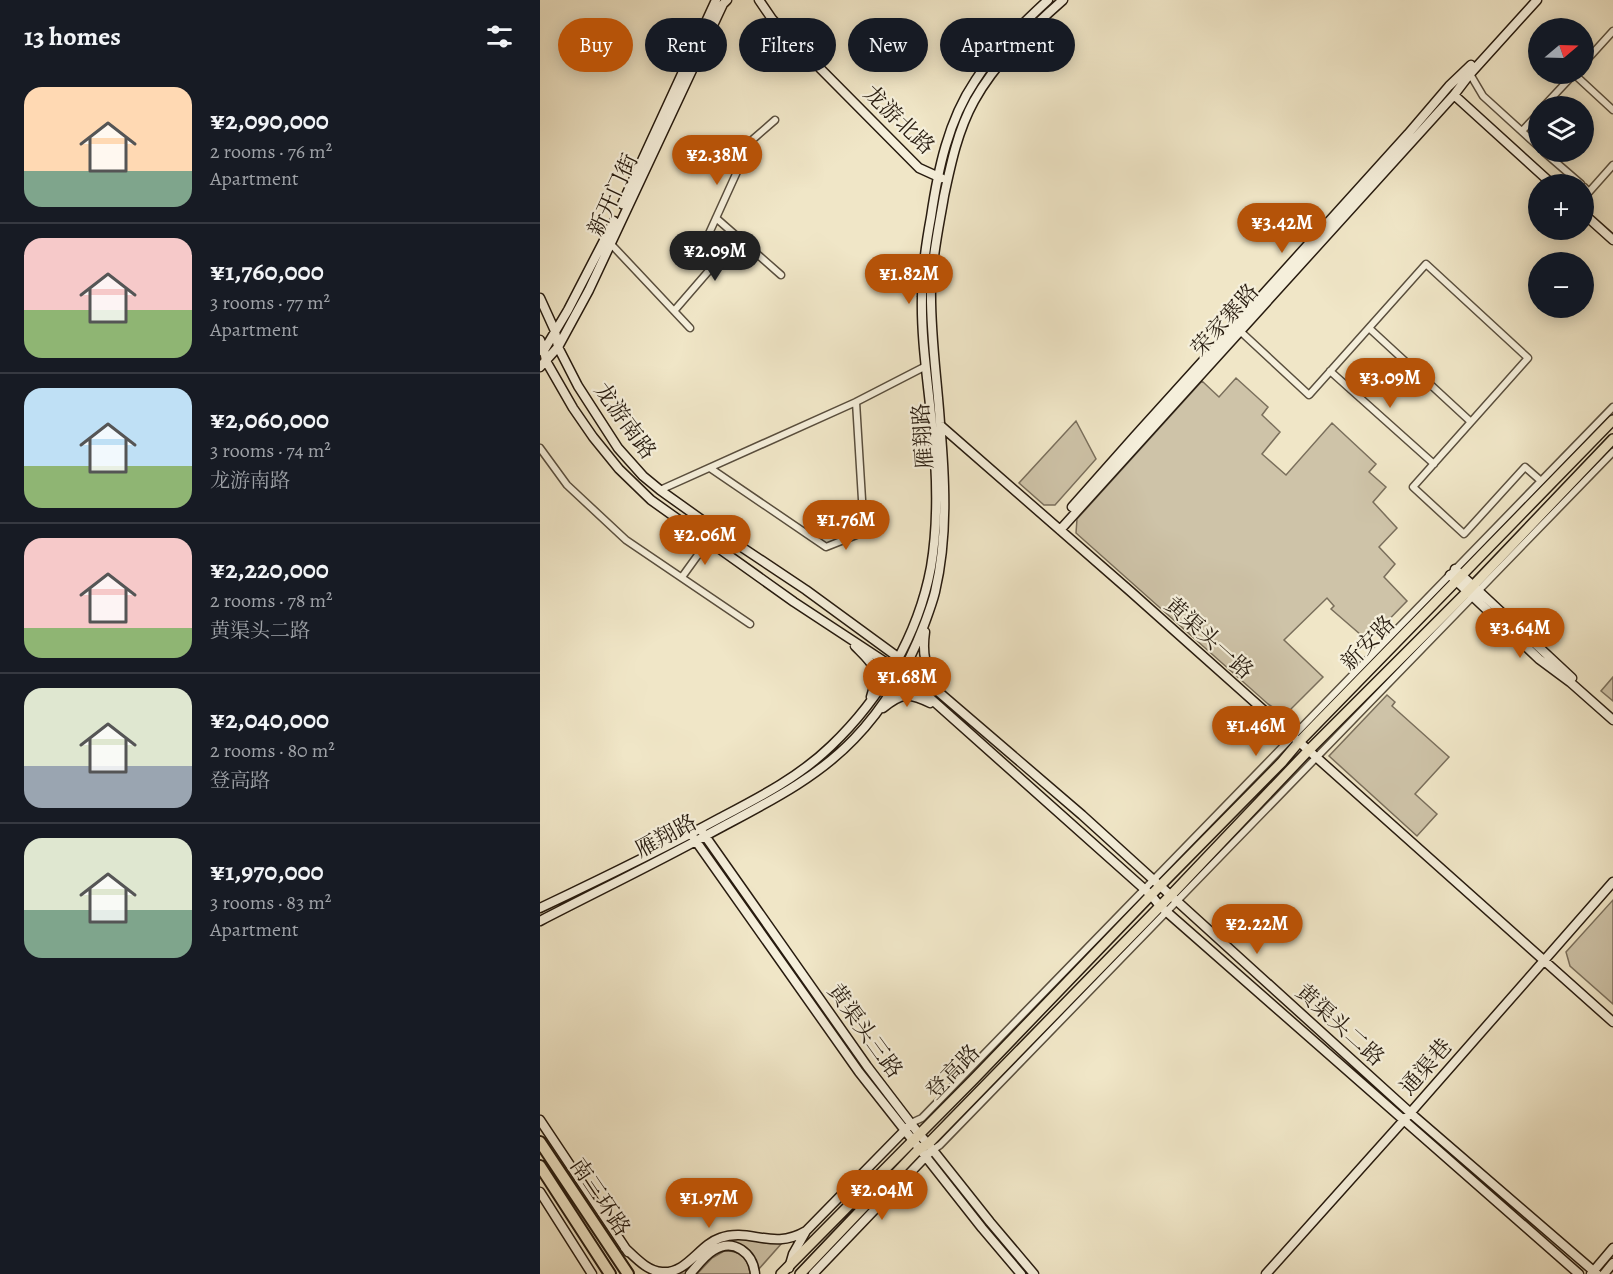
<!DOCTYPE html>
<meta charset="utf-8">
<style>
:root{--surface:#171b24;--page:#20242c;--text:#f1f3f6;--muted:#9ea1a6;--line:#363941;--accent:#b45309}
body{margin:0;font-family:Alegreya,"Noto Serif SC",serif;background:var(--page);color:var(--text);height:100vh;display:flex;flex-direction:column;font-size:22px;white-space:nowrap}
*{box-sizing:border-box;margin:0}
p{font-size:20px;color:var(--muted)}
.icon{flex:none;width:33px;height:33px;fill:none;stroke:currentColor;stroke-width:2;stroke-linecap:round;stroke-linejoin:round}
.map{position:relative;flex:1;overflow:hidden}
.panel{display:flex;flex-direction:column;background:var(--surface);width:540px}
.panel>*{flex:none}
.guide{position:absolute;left:18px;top:18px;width:570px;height:54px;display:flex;gap:12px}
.needle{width:39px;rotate:71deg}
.controls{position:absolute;left:988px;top:18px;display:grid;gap:12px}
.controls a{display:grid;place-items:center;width:66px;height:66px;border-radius:50%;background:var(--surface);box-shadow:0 3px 15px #0003;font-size:30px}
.price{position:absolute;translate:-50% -51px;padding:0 14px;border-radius:21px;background:var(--accent);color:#fff;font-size:20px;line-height:39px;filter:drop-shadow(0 2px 3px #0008)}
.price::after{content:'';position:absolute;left:50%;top:36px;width:18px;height:14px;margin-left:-9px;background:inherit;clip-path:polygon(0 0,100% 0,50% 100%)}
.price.current{background:#222;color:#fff}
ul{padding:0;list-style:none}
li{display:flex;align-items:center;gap:18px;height:150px;padding:0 24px}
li+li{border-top:2px solid var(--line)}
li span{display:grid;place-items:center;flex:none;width:168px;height:120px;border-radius:18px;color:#555}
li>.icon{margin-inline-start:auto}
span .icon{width:72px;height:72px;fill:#fffc;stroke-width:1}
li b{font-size:26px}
h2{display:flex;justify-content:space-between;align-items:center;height:72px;padding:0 24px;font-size:26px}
.chip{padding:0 21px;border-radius:27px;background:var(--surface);box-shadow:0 3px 15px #0003;font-size:21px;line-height:54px}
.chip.current{background:var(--accent);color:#fff}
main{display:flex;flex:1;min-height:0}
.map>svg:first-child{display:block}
.green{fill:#cec3a8;stroke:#7a6f5c;stroke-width:1.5}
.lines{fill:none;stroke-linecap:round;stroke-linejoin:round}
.street-casing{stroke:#594e3d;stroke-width:9}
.secondary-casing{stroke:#271b0f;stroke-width:11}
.primary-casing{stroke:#271b0f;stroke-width:12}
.highway-casing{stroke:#271b0f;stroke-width:14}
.street{stroke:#f5efdb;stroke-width:6}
.secondary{stroke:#f5efdb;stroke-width:8}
.primary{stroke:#f0e6c7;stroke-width:9}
.highway{stroke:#f0e6c7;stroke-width:10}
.labels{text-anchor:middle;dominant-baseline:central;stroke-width:4.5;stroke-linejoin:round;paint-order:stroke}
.street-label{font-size:22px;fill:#271b0f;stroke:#f5efdb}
</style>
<main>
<section class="panel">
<h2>13 homes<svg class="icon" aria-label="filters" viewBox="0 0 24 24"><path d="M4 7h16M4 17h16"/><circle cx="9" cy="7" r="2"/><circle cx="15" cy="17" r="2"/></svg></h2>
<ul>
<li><span style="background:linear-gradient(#ffd9b3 70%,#7fa58c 0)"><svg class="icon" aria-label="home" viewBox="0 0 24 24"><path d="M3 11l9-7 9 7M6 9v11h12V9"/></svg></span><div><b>¥2,090,000</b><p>2 rooms · 76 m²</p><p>Apartment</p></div></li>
<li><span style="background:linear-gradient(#f6c9c9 60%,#8fb573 0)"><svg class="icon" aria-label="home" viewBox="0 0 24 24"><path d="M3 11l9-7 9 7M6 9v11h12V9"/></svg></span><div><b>¥1,760,000</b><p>3 rooms · 77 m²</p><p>Apartment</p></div></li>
<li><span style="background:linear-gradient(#bfe0f5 65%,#8fb573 0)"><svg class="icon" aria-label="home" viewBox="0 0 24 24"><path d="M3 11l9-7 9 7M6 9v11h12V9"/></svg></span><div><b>¥2,060,000</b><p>3 rooms · 74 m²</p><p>龙游南路</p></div></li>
<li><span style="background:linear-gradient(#f6c9c9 75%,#8fb573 0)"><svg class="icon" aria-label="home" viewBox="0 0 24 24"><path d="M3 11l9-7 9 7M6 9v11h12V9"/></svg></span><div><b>¥2,220,000</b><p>2 rooms · 78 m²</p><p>黄渠头二路</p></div></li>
<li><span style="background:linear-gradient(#dfe7d0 65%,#9aa5b1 0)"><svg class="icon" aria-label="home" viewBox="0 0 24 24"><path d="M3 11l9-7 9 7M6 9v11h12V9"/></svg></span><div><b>¥2,040,000</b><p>2 rooms · 80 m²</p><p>登高路</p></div></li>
<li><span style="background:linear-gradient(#dfe7d0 60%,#7fa58c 0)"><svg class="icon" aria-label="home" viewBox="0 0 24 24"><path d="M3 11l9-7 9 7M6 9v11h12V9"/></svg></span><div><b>¥1,970,000</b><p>3 rooms · 83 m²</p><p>Apartment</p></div></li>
</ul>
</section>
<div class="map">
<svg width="1073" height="1274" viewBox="0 0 1073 1274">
<rect width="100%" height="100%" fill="#f0e6c7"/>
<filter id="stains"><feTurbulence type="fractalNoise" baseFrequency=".00333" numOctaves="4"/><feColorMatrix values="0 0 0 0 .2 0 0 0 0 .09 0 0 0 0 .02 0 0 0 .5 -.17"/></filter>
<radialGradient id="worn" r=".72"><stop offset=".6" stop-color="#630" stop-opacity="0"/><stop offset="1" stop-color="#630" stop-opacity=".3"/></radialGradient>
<path class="green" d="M696 378 728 407 722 415 740 432 722 454 746 475 792 423 836 464 829 472 846 487 833 502 857 528 839 547 855 564 844 577 867 601 828 641 791 609 794 606 787 598 744 640 783 677 751 709C742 715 736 709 728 704L536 533 537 519 662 381 679 397Z
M536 421 556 459 515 505H504L479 483Z
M1073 677V701L1061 691Z
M847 695 855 702 852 706 909 757 875 794 897 814 877 836 789 756Z
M1073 900V1004L1030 966 1026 952Z
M204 1239 225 1243H242L218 1270C215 1256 208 1246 193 1243L152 1265 145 1274H136L141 1271 170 1246 182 1240Z
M184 1251C200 1250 209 1259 210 1274H157L172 1258Z"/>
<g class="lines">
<g class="street-casing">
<path id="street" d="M1044 63 1073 31
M930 74 943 96 999 147
M1004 106 1034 74 1073 110
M982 131 999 113
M1004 152 1041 184
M1044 187 1049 192 1073 165
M176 218 241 275
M70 243 150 328
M182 256 166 240 211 141 235 120
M134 311 198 237
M829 328 931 422
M700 331 769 395 886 264 988 358 873 487 924 534 985 467 1001 481
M790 371 894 464
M0 448 27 485 86 540 210 624
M170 468 286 547 324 532 316 402
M120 490 316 402 386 366
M142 577 168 541
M371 1123 382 1118 1073 407
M393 1150 400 1145 1073 452"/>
</g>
<g class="secondary-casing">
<path id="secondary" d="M219 0 232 19 246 34 379 168 401 178
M914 95 1012 184
M82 204 176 0
M1044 214 1073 240
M0 298 15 331 18 347 38 386 78 448 103 476 120 490 176 530 266 590 359 658 542 815 875 1117 1057 1274
M0 340 4 350 6 361 33 408 53 437 79 469 111 500 254 602 362 673 611 895 620 906 1039 1274
M3 352 28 310 74 221
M0 367 18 347 49 290 183 4 187 0
M401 426 590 591 1073 1022
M532 507 595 436 868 134 909 86 931 65
M520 530 914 95 930 74 997 0
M915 569 1032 678
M910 575 999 659 1030 682 1073 720
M385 632C382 653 385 668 397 685
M315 646C335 666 340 668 331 697
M343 708C361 693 369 692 390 703
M163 833 327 1066 379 1134 388 1144 450 1222 494 1274
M153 837 319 1072 442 1228 481 1274
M0 908C61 879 121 850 180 818 220 797 259 777 291 746 341 698 378 636 391 567 399 520 397 471 392 424 388 382 381 339 382 297 382 270 386 244 391 217 398 170 408 121 435 81 454 51 482 24 508 0
M0 921C56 892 112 865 167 835 218 807 273 782 314 739 345 707 368 667 384 625 388 614 392 604 395 592 408 537 405 479 400 423 397 378 390 333 391 288 392 257 399 226 404 196 411 163 418 130 434 101 455 63 490 29 523 0
M0 1120 88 1252
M0 1192 52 1274
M85 1248C96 1258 107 1271 122 1272 147 1274 159 1245 180 1238 210 1227 232 1251 266 1231
M249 1268 253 1254 266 1231 367 1128
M150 1274C157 1266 165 1255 174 1250 194 1238 213 1253 215 1274
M273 1274 389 1153
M726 1274 864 1120 1073 882
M1051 1274 1073 1248
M1064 1274 1073 1263"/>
</g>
<g class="primary-casing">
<path id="primary" d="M241 1274 434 1079 611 895 742 762 758 743 1073 420
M260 1274 379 1149 388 1144 634 892 768 751 927 592 1073 439"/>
</g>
<g class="highway-casing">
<path id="highway" d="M0 1142 88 1274
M0 1166 70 1274"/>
</g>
<use href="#street" class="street"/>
<use href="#secondary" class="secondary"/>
<use href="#primary" class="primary"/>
<use href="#highway" class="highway"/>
</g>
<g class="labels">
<g class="street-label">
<text transform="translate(359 120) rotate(44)">龙游北路</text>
<text transform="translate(73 195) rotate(-65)">新开门街</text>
<text transform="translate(685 320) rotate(-48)">荣家寨路</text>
<text transform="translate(85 421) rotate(54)">龙游南路</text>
<text transform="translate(383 436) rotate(-94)">雁翔路</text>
<text transform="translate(669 638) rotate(42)">黄渠头一路</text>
<text transform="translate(828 643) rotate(-46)">新安路</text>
<text transform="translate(126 836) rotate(-28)">雁翔路</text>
<text transform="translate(800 1025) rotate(42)">黄渠头二路</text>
<text transform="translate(325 1031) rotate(54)">黄渠头三路</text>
<text transform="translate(886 1067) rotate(-49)">通渠巷</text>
<text transform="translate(413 1072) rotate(-46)">登高路</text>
<text transform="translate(60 1197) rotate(56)">南三环路</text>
</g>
</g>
<rect width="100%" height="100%" filter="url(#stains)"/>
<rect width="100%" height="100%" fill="url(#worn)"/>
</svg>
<div class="controls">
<a><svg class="needle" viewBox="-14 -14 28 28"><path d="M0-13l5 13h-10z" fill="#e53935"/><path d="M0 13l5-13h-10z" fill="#9ea1a6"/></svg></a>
<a><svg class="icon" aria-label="layers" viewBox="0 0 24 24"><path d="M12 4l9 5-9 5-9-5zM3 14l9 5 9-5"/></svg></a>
<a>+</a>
<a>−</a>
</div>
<b class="price" style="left:177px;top:186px">¥2.38M</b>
<b class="price" style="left:742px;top:254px">¥3.42M</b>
<b class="price current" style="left:175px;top:282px">¥2.09M</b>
<b class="price" style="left:369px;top:305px">¥1.82M</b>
<b class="price" style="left:850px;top:409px">¥3.09M</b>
<b class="price" style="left:306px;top:551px">¥1.76M</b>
<b class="price" style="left:165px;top:566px">¥2.06M</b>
<b class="price" style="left:980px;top:659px">¥3.64M</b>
<b class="price" style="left:367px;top:708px">¥1.68M</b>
<b class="price" style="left:716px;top:757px">¥1.46M</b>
<b class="price" style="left:717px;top:955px">¥2.22M</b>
<b class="price" style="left:342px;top:1221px">¥2.04M</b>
<b class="price" style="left:169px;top:1229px">¥1.97M</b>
<div class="guide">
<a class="chip current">Buy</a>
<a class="chip">Rent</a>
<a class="chip">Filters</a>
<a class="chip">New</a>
<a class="chip">Apartment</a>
</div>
</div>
</main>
